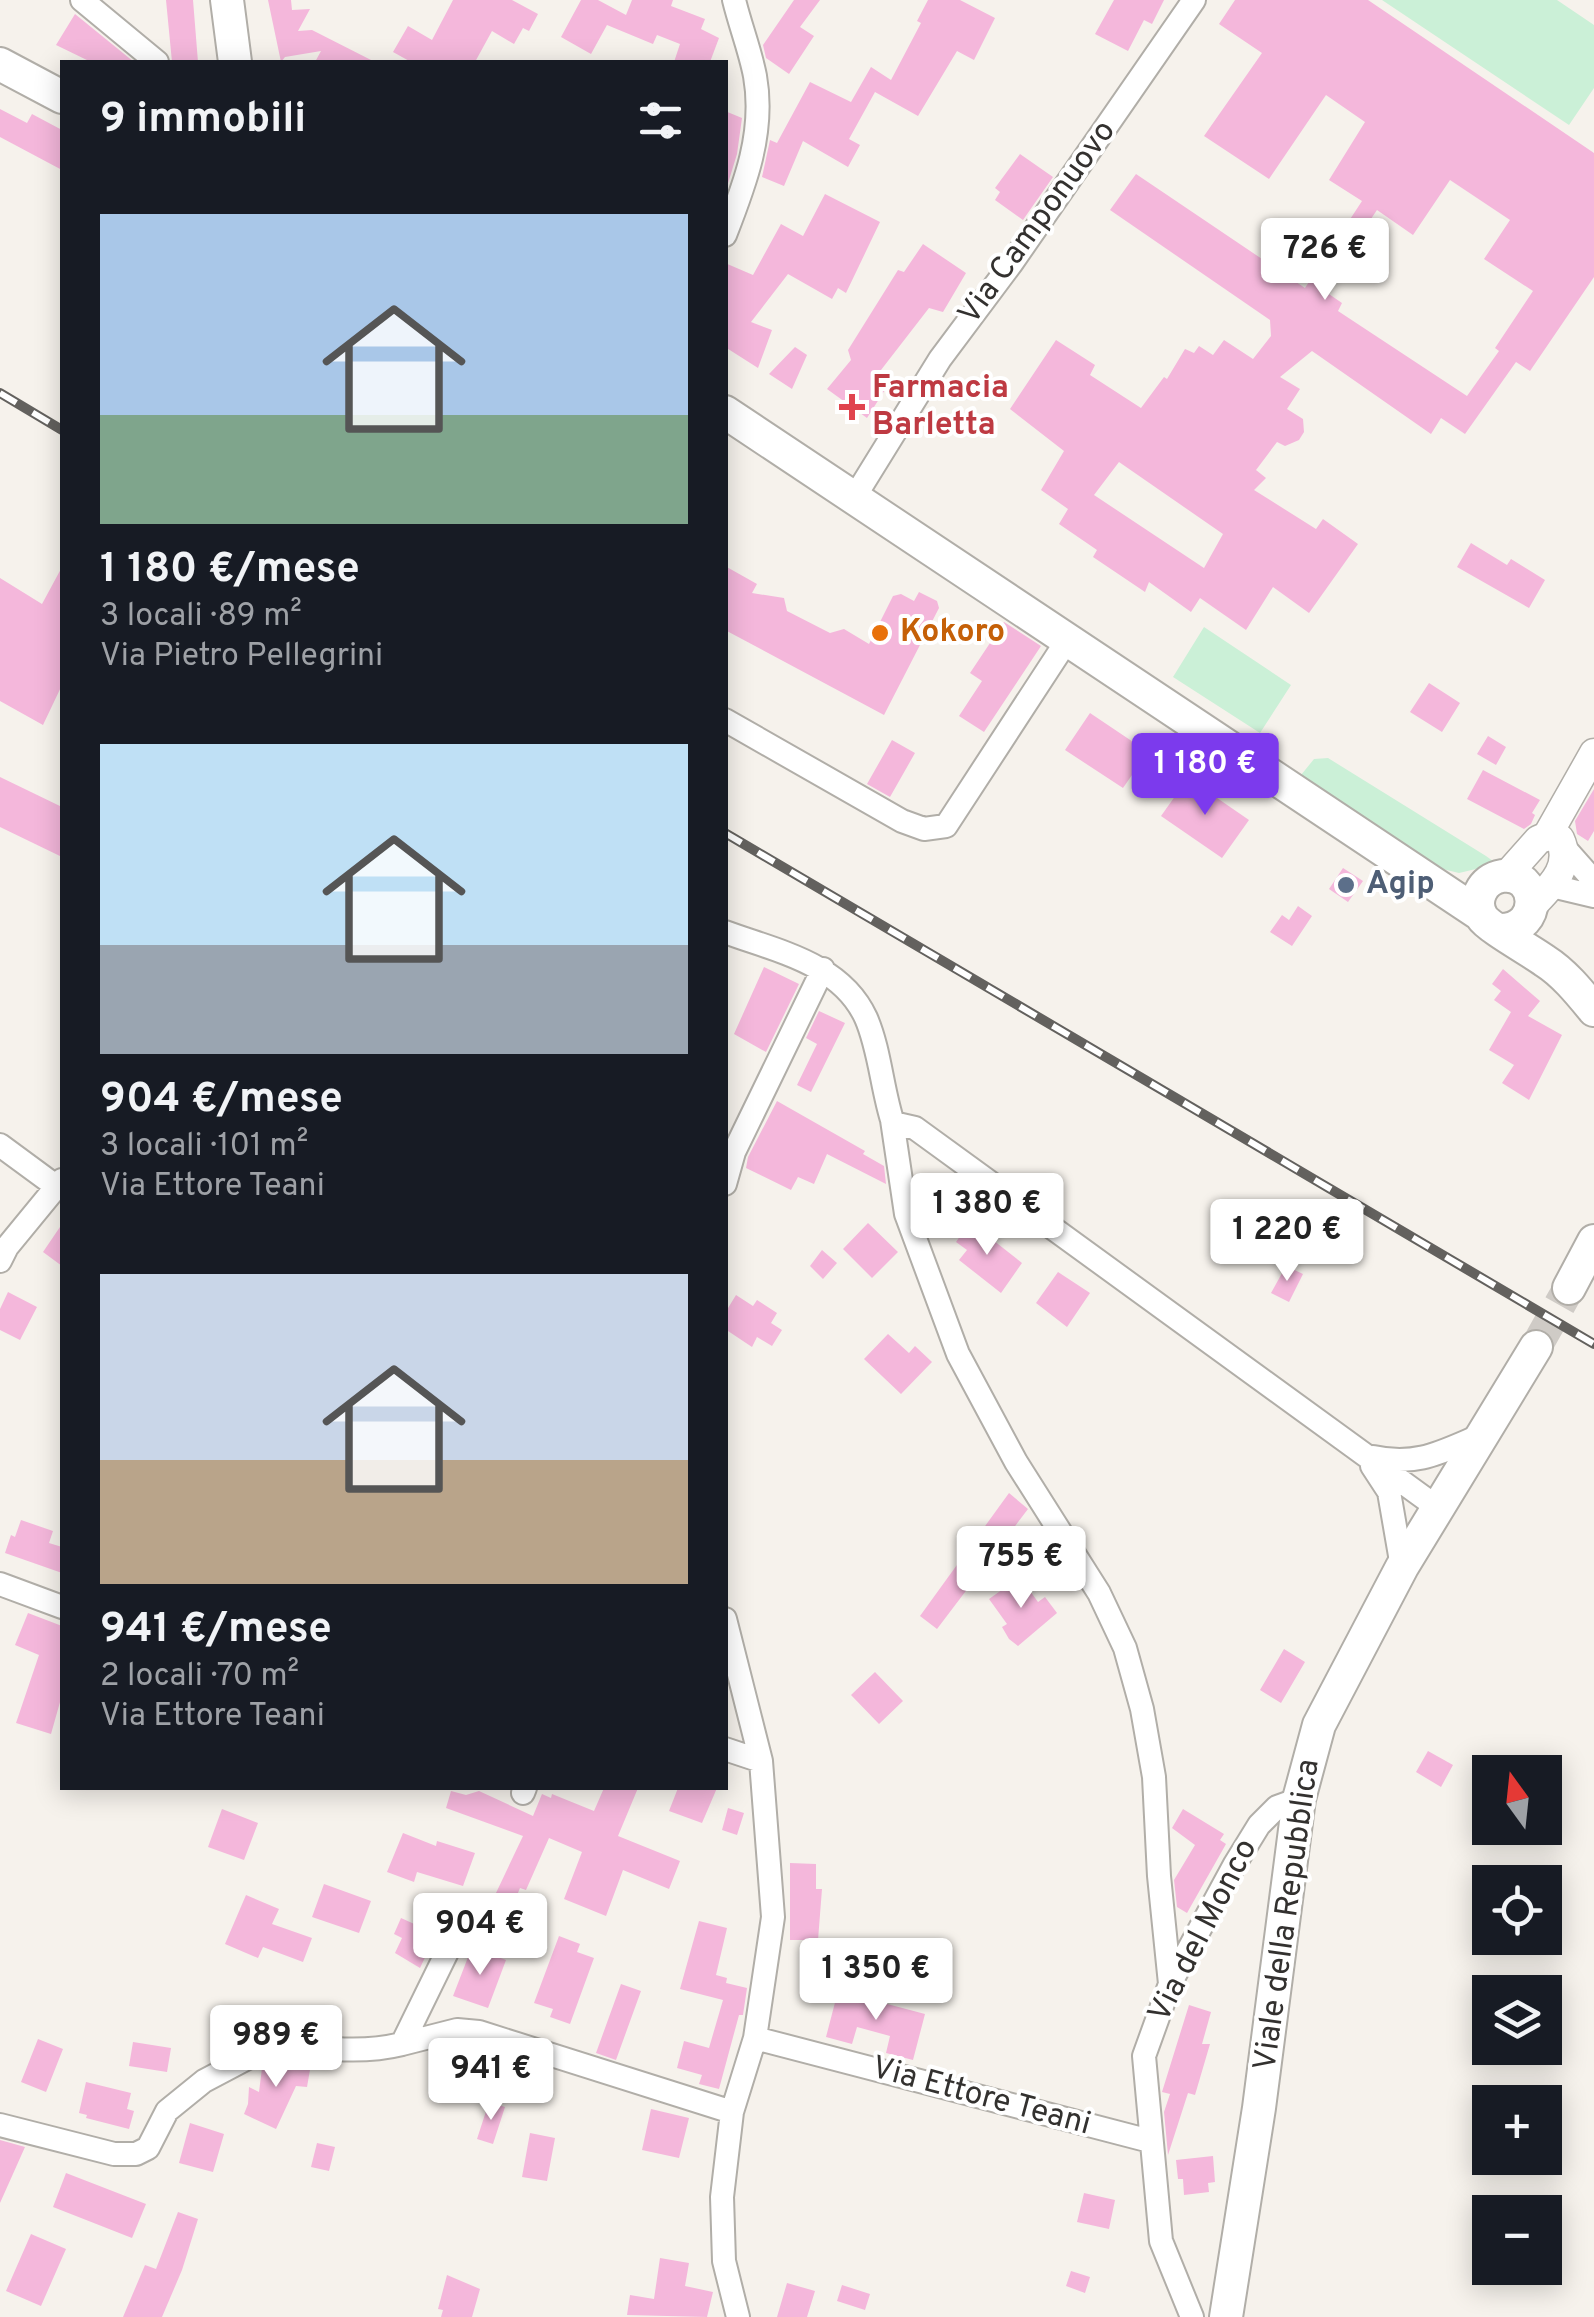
<!DOCTYPE html>
<html lang="it">
<meta charset="utf-8">
<style>
:root{--surface:#171b24;--page:#242831;--text:#f1f3f6;--muted:#9ea1a6;--accent:#7c3aed}
body{margin:0;font-family:Overpass,sans-serif;background:var(--page);color:var(--text);height:100vh;display:flex;flex-direction:column;font-size:38px;white-space:nowrap}
*{box-sizing:border-box;margin:0}
p{font-size:32px;color:var(--muted)}
.icon{flex:none;width:55px;height:55px;fill:none;stroke:currentColor;stroke-width:2;stroke-linecap:round;stroke-linejoin:round}
.map{position:relative;flex:1;overflow:hidden}
.details{position:absolute;left:60px;top:60px;width:668px;height:1730px;display:flex;flex-direction:column;background:var(--surface);border-radius:0px;box-shadow:0 5px 25px #0003}
.details>*{flex:none}
.needle{width:65px;rotate:345deg}
.tools{position:absolute;left:1472px;top:1755px;display:grid;gap:20px}
.tools a{display:grid;place-items:center;width:90px;height:90px;border-radius:0px;background:var(--surface);box-shadow:0 5px 25px #0003;font-size:50px}
.price{position:absolute;translate:-50% -85px;padding:0 22px;border-radius:10px;background:#fff;color:#222;font-size:32px;line-height:65px;filter:drop-shadow(0 2px 5px #0008)}
.price::after{content:'';position:absolute;left:50%;top:60px;width:30px;height:22px;margin-left:-15px;background:inherit;clip-path:polygon(0 0,100% 0,50% 100%)}
.price.selected{background:var(--accent);color:#fff}
ul{padding:0;list-style:none}
li{display:grid;align-content:center;gap:20px;height:530px;padding:0 40px}
li span{display:grid;place-items:center;height:310px;border-radius:0px;color:#555}
li>.icon{margin-inline-start:auto}
span .icon{width:180px;height:180px;fill:#fffc;stroke-width:1}
li b{font-size:42px}
h2{display:flex;justify-content:space-between;align-items:center;height:120px;padding:0 40px;font-size:42px}
.map>svg:first-child{display:block}
.garden{fill:#cbf0d7}
.building{fill:#f4b7db;fill-rule:evenodd}
.lines{fill:none;stroke-linecap:round;stroke-linejoin:round}
.secondary-tunnel{stroke:#cfcbc6;stroke-width:32;stroke-dasharray:32 16;stroke-linecap:butt}
.minor-casing{stroke:#b1aea8;stroke-width:26}
.tertiary-casing{stroke:#b1aea8;stroke-width:31}
.secondary-casing{stroke:#b1aea8;stroke-width:36}
.minor{stroke:#fff;stroke-width:22}
.tertiary{stroke:#fff;stroke-width:28}
.secondary{stroke:#fff;stroke-width:32}
.rail-casing{stroke:#63615e;stroke-width:10}
.rail{stroke:#fff;stroke-width:6;stroke-dasharray:19;stroke-linecap:butt}
.health-dot{fill:#e0444e;stroke:#fff;stroke-width:4}
.food-dot{fill:#e8710a;stroke:#fff;stroke-width:4}
.service-dot{fill:#5c6f8a;stroke:#fff;stroke-width:4}
.labels{text-anchor:middle;dominant-baseline:central;stroke-width:8;stroke-linejoin:round;paint-order:stroke}
.street-label{font-size:32px;fill:#33312f;stroke:#fff}
.health-label{font-size:32px;font-weight:bold;fill:#be3a42;stroke:#fff;text-anchor:start}
.food-label{font-size:32px;font-weight:bold;fill:#c56008;stroke:#fff;text-anchor:start}
.service-label{font-size:32px;font-weight:bold;fill:#4e5e75;stroke:#fff;text-anchor:start}
</style>
<div class="map">
<svg width="1594" height="2317" viewBox="0 0 1594 2317">
<rect width="100%" height="100%" fill="#f6f2ec"/>
<path class="garden" d="M1382 0H1557L1594 25V88L1569 125Z
M1204 627 1291 685 1260 733 1173 677Z
M1328 758 1486 856 1497 864 1459 873 1426 865 1301 775 1314 759Z"/>
<path class="building" d="M166 0H193L198 62H172Z
M268 0H291L292 10 310 9 298 31 312 30 375 62H315L321 51 285 57 281 62Z
M453 0H512L538 14 529 31 523 28 514 44 492 31 475 62H411L393 52 408 26 432 40Z
M581 0H598L626 15 632 0H673L671 6 705 19 701 29 719 38 710 62H674L680 44 657 35 653 44 607 25 591 54 561 37Z
M794 0H820L800 27 814 36 789 74 766 58 763 45Z
M928 0H960L995 18 974 60 957 51 918 116 875 92 849 139 860 145 848 167 803 141 784 186 762 177 770 140 777 143 810 82 851 102 871 67 891 80 921 23 917 21Z
M1114 0H1164L1152 24 1144 20 1128 51 1095 34Z
M1235 0H1368L1594 153V277L1530 371 1516 362 1465 434 1441 418 1431 434 1312 351 1280 377 1300 389 1287 409 1303 419 1304 432 1299 440 1285 446 1277 442 1256 470 1266 478 1254 490 1316 529 1323 519 1358 544 1309 613 1273 587 1246 630 1200 598 1191 612 1149 582 1145 592 1093 557 1097 550 1059 524 1068 509 1041 490 1064 451 1010 409 1056 340 1095 365 1090 375 1141 408 1164 377 1167 379 1185 349 1194 353 1199 346 1213 355 1224 340 1253 359 1271 336 1270 320 1110 210 1136 174 1305 288 1362 201 1329 180 1365 122 1326 95 1269 179 1204 136 1262 53 1219 24ZM1450 180 1510 220 1484 259 1533 291 1495 348 1499 351 1467 396 1338 311 1342 303 1323 290 1377 210 1413 235ZM1119 462 1223 534 1204 568 1094 495Z
M75 14 134 62H91L56 45Z
M0 109 27 123 32 114 62 130V170L0 137Z
M725 111 742 118 737 154 725 193Z
M1020 154 1053 177 1023 220 995 200 1000 192 995 188Z
M825 194 880 222 846 293 838 288 832 299 788 274 751 322 772 330 758 368 725 347V263L753 275 781 224 803 236Z
M923 244 966 273 943 312 929 308 881 370 888 385 867 418 827 389 851 360 848 350 898 270 904 272Z
M795 347 807 355 792 389 769 374Z
M1471 543 1507 565 1511 559 1545 580 1529 608 1457 567Z
M725 566 757 584 752 593 784 598 787 611 830 633 844 629 869 644 893 596 901 594 914 601 919 592 937 601 939 608 884 715 725 630Z
M62 567V685L43 725 0 701V578L42 604Z
M1004 622 1041 646 984 732 959 716 982 681 970 673Z
M1429 683 1460 703 1442 732 1410 712Z
M1090 713 1148 752 1123 788 1065 750Z
M1488 736 1506 747 1496 765 1477 754Z
M892 740 915 753 890 797 867 784Z
M1483 770 1540 800 1532 813 1535 815 1531 824 1524 829 1467 799Z
M0 777 62 807V857L0 827Z
M1188 778 1249 820 1222 858 1161 816Z
M1594 789V831L1588 841 1577 834 1575 821Z
M1343 868 1363 881 1348 902 1329 889Z
M1298 906 1312 916 1292 946 1270 932 1282 915 1289 920Z
M764 967 799 984 766 1052 734 1034Z
M1503 969 1540 1001 1528 1016 1562 1035 1529 1100 1502 1083 1514 1065 1489 1050 1511 1012 1494 1000 1501 991 1492 984Z
M819 1011 845 1023 811 1092 797 1085 817 1044 806 1038Z
M777 1101 865 1151 863 1154 884 1166 886 1184 827 1154 814 1184 798 1177 791 1190 746 1168 748 1157Z
M970 1222 1022 1263 1001 1293 959 1260 967 1250 956 1242Z
M868 1223 898 1252 872 1278 843 1249Z
M62 1224V1266L43 1252Z
M822 1250 837 1263 823 1279 810 1266Z
M1286 1266 1303 1274 1289 1302 1271 1293Z
M1058 1272 1090 1293 1067 1327 1036 1303Z
M8 1292 37 1307 20 1340 0 1330V1309Z
M736 1295 753 1306 757 1300 777 1313 771 1323 782 1330 772 1346 757 1337 752 1347 725 1329V1313Z
M888 1334 909 1353 915 1346 932 1362 901 1394 864 1359Z
M1009 1493 1028 1509 937 1629 920 1616Z
M21 1520 53 1531 49 1543 62 1547V1573L5 1553 11 1535 15 1537Z
M1020 1577 1038 1602 1045 1597 1057 1613 1018 1646 1009 1639 1002 1627 1007 1624 989 1599Z
M28 1613 62 1626V1695L51 1734 16 1723 39 1655 15 1645Z
M1284 1649 1305 1662 1281 1703 1260 1690Z
M875 1672 903 1701 879 1724 851 1695Z
M1428 1751 1453 1765 1441 1787 1416 1772Z
M604 1788H638L618 1836 680 1861 669 1889 623 1870 606 1916 564 1899 582 1852 549 1838 526 1890 520 1888 506 1922 486 1914 523 1836 446 1808 451 1791 466 1795 479 1791 533 1816 542 1794 551 1798 552 1794 594 1811Z
M678 1788H717L702 1823 669 1811Z
M728 1808 744 1813 737 1835 722 1830Z
M222 1809 258 1823 244 1860 208 1847Z
M1183 1809 1224 1834 1220 1840 1226 1844 1187 1913 1177 1907 1174 1880 1195 1845 1172 1828Z
M403 1833 436 1846 437 1841 475 1853 463 1886 417 1872 414 1882 387 1872Z
M790 1863 816 1864V1889H822L818 1940H790Z
M324 1884 371 1901 359 1933 312 1917Z
M246 1895 279 1909 272 1924 312 1938 303 1962 263 1947 258 1958 225 1944Z
M401 1918 432 1932 426 1945 430 1947 420 1968 395 1953 402 1938 394 1934Z
M699 1921 727 1928 716 1975 727 1978 726 1983 747 1988 743 2015H739L719 2089 699 2084 702 2075 677 2068 684 2041 709 2048 723 2000 680 1989Z
M559 1936 580 1944 577 1952 594 1958 570 2024 550 2017 553 2009 534 2003Z
M472 1947 506 1960 488 2008 453 1996Z
M621 1984 641 1991 616 2060 596 2053Z
M838 1991 925 2014 913 2060 886 2053 890 2036 857 2027 852 2044 826 2037Z
M1189 2005 1211 2012 1202 2044H1210L1195 2095 1188 2093 1168 2155 1164 2112 1170 2094 1162 2092Z
M38 2039 63 2049 46 2092 21 2082Z
M133 2042 171 2048 167 2072 129 2066Z
M458 2045 476 2047 521 2061 516 2074 452 2058Z
M282 2057 311 2064 307 2087 296 2086 276 2129 244 2114 248 2104 249 2087 259 2092 262 2068 274 2059 281 2060Z
M86 2082 131 2093 127 2109 134 2111 129 2129 86 2118 87 2115 79 2113Z
M489 2102 505 2107 493 2144 477 2139Z
M651 2109 689 2118 679 2158 642 2150Z
M190 2123 224 2134 213 2172 179 2163Z
M530 2133 555 2138 547 2181 522 2177Z
M0 2140 25 2147 0 2203Z
M317 2143 335 2147 329 2171 311 2167Z
M1213 2156 1215 2182 1208 2183 1209 2192 1184 2195 1183 2179H1178L1176 2160Z
M66 2173 146 2204 132 2238 53 2207Z
M1084 2193 1115 2200 1109 2229 1077 2222Z
M178 2212 198 2219 182 2270 162 2317H123L145 2265 156 2269Z
M31 2234 66 2249 41 2306 6 2291Z
M660 2258 689 2263 685 2286 713 2292 707 2317 627 2315 630 2295 654 2299Z
M1071 2271 1090 2277 1085 2293 1066 2286Z
M447 2275 480 2289 472 2317H441L443 2310 438 2309Z
M787 2283 815 2291 807 2317H777Z
M842 2285 870 2294 865 2310 837 2301Z"/>
<g class="lines">
<path class="secondary-tunnel" d="M1536 1347 1569 1288"/>
<g class="minor-casing">
<path id="minor" d="M82 0 157 62
M725 235C745 184 765 132 755 76 750 50 740 25 734 0
M854 498 940 359 1011 264 1194 0
M725 720 902 821 924 829 946 826 1068 639
M1563 846 1594 881
M1552 886 1594 896
M725 932C776 951 841 963 866 1018 880 1050 882 1090 893 1123L915 1128 1438 1508
M892 1120 906 1214 958 1354 1016 1462 1099 1593 1125 1648 1142 1709 1154 1777 1159 1876 1170 1984
M0 1145 57 1187
M725 1184 734 1152 823 969
M0 1261 7 1247 62 1180
M1373 1457C1418 1467 1443 1451 1484 1434
M1372 1466 1389 1492 1402 1567
M0 1584 62 1607
M725 1619 761 1761 773 1917 755 2038 732 2112 722 2197 724 2261 738 2317
M725 1749 761 1761
M523 1793 525 1788
M451 1944 402 2044 457 2030 479 2032 732 2112
M755 2038 1150 2141
M0 2125 114 2154H136L148 2148 167 2111 204 2081 261 2051 269 2039C314 2048 357 2055 402 2044
M1192 2317 1161 2241 1144 2056 1170 1984 1235 1864 1259 1825 1277 1807 1299 1799"/>
</g>
<g class="tertiary-casing">
<path id="tertiary" d="M1506 876 1538 840 1547 836 1594 753
M1532 906C1550 887 1573 867 1560 839L1547 836"/>
</g>
<g class="secondary-casing">
<path id="secondary" d="M227 0 235 62
M0 64 62 97
M725 412 1481 915
M1501 930C1544 929 1539 871 1502 876 1482 879 1472 901 1482 917 1488 927 1533 952 1545 961 1564 973 1580 993 1594 1010
M1569 1288 1594 1241
M1226 2317 1259 2108 1299 1799 1319 1725 1402 1567 1536 1347"/>
</g>
<use href="#minor" class="minor"/>
<use href="#tertiary" class="tertiary"/>
<use href="#secondary" class="secondary"/>
<g class="rail-casing">
<path id="rail" d="M0 393 62 430
M725 833 1594 1344"/>
</g>
<use href="#rail" class="rail"/>
</g>
<path class="health-dot" d="M847 392h10v10h10v10h-10v10h-10v-10h-10v-10h10z"/>
<circle class="food-dot" cx="880" cy="633" r="10"/>
<circle class="service-dot" cx="1346" cy="885" r="10"/>
<g class="labels">
<g class="street-label">
<text transform="translate(1038 223) rotate(-54)">Via Camponuovo</text>
<text transform="translate(1288 1915) rotate(-82)">Viale della Repubblica</text>
<text transform="translate(1204 1931) rotate(-63)">Via del Monco</text>
<text transform="translate(981 2097) rotate(15)">Via Ettore Teani</text>
</g>
<g class="health-label">
<text x="872" y="389">Farmacia<tspan x="872" dy="37">Barletta</tspan></text>
</g>
<g class="food-label">
<text x="900" y="633">Kokoro</text>
</g>
<g class="service-label">
<text x="1366" y="885">Agip</text>
</g>
</g>
</svg>
<div class="tools">
<a><svg class="needle" viewBox="-14 -14 28 28"><path d="M0-13l5 13h-10z" fill="#e53935"/><path d="M0 13l5-13h-10z" fill="#9ea1a6"/></svg></a>
<a><svg class="icon" aria-label="locate" viewBox="0 0 24 24"><circle cx="12" cy="12" r="6"/><path d="M12 2v4M12 18v4M2 12h4M18 12h4"/></svg></a>
<a><svg class="icon" aria-label="layers" viewBox="0 0 24 24"><path d="M12 4l9 5-9 5-9-5zM3 14l9 5 9-5"/></svg></a>
<a>+</a>
<a>−</a>
</div>
<b class="price" style="left:1325px;top:303px">726 €</b>
<b class="price selected" style="left:1205px;top:818px">1 180 €</b>
<b class="price" style="left:987px;top:1258px">1 380 €</b>
<b class="price" style="left:1287px;top:1284px">1 220 €</b>
<b class="price" style="left:1021px;top:1611px">755 €</b>
<b class="price" style="left:480px;top:1978px">904 €</b>
<b class="price" style="left:876px;top:2023px">1 350 €</b>
<b class="price" style="left:276px;top:2090px">989 €</b>
<b class="price" style="left:491px;top:2123px">941 €</b>
<section class="details">
<h2>9 immobili<svg class="icon" aria-label="filters" viewBox="0 0 24 24"><path d="M4 7h16M4 17h16"/><circle cx="9" cy="7" r="2"/><circle cx="15" cy="17" r="2"/></svg></h2>
<ul>
<li><span style="background:linear-gradient(#a9c7e8 65%,#7fa58c 0)"><svg class="icon" aria-label="home" viewBox="0 0 24 24"><path d="M3 11l9-7 9 7M6 9v11h12V9"/></svg></span><div><b>1 180 €/mese</b><p>3 locali · 89 m²</p><p>Via Pietro Pellegrini</p></div></li>
<li><span style="background:linear-gradient(#bfe0f5 65%,#9aa5b1 0)"><svg class="icon" aria-label="home" viewBox="0 0 24 24"><path d="M3 11l9-7 9 7M6 9v11h12V9"/></svg></span><div><b>904 €/mese</b><p>3 locali · 101 m²</p><p>Via Ettore Teani</p></div></li>
<li><span style="background:linear-gradient(#c9d6e8 60%,#b9a48a 0)"><svg class="icon" aria-label="home" viewBox="0 0 24 24"><path d="M3 11l9-7 9 7M6 9v11h12V9"/></svg></span><div><b>941 €/mese</b><p>2 locali · 70 m²</p><p>Via Ettore Teani</p></div></li>
</ul>
</section>
</div>
